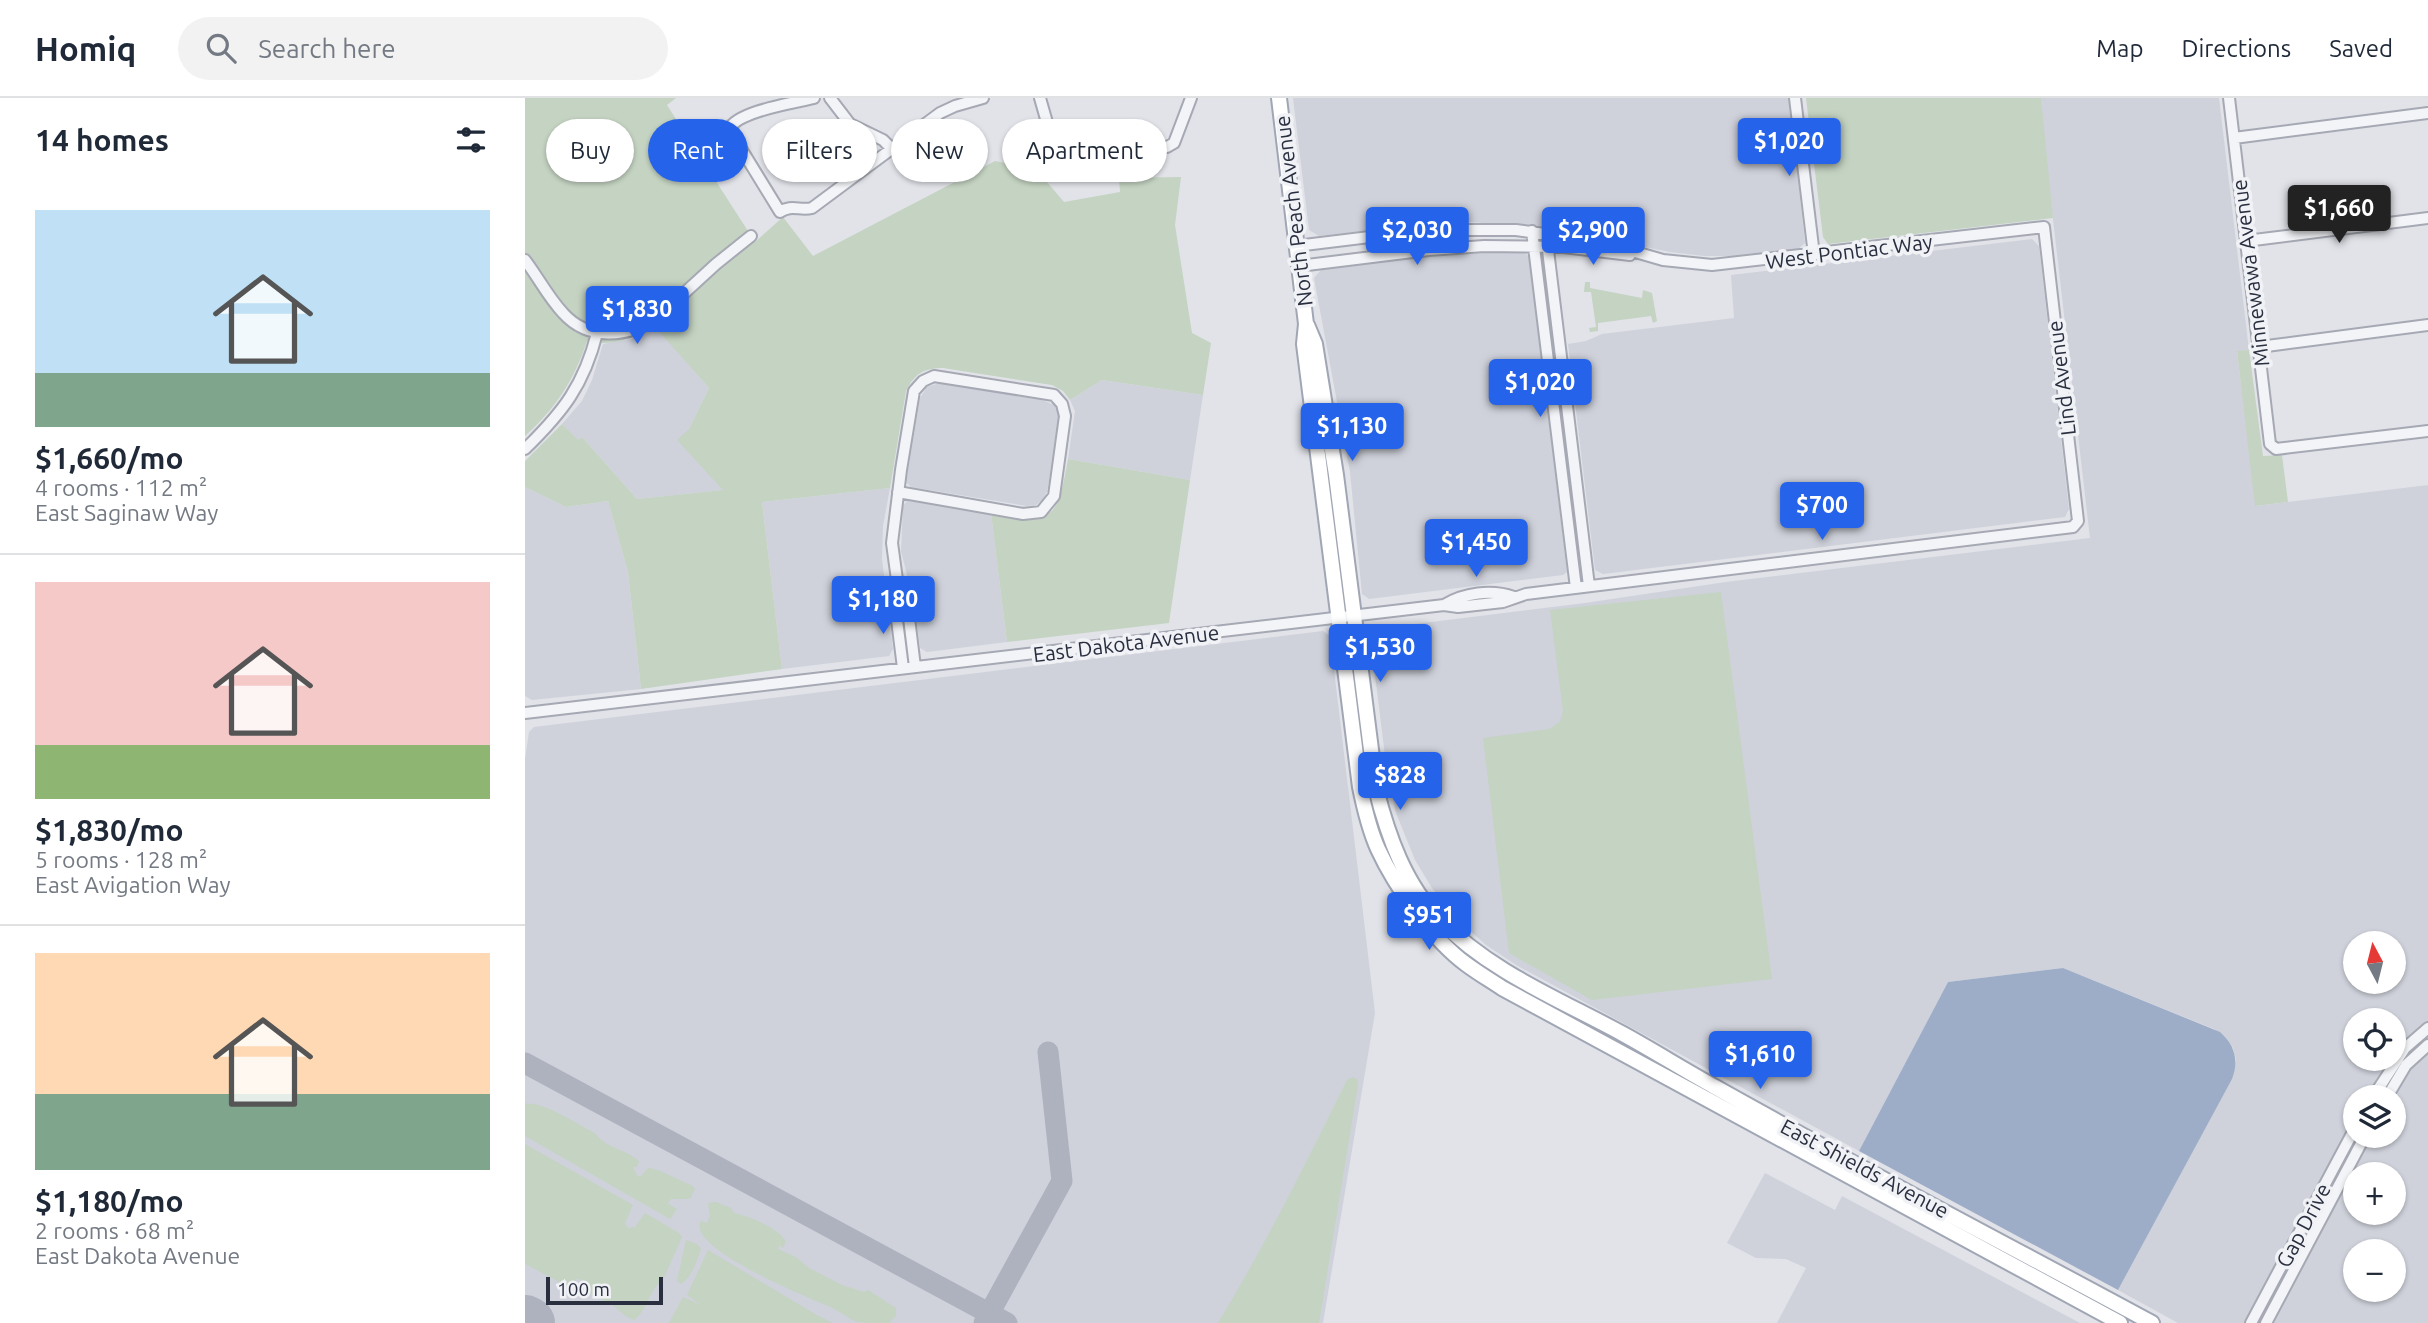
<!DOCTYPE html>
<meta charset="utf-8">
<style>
:root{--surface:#fff;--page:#f2f2f3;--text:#1f2937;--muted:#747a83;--line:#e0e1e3;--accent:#2563eb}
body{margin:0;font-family:Ubuntu,sans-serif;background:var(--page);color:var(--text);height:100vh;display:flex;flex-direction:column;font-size:26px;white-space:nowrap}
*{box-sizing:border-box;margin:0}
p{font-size:23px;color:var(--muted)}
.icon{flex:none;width:38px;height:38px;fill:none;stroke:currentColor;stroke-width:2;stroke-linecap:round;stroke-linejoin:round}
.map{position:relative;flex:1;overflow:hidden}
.drawer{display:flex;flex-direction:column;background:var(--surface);width:525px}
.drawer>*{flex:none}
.guide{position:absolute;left:21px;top:21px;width:665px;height:63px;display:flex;gap:14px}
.needle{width:46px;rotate:353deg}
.tools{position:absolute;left:1818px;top:833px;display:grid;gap:14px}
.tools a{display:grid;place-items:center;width:63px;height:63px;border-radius:50%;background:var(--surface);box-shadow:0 2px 5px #0004;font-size:35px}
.scale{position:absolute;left:21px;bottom:18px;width:117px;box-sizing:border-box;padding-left:7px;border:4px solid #2a2f40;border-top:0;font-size:19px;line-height:24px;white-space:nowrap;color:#2a2f40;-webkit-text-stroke:5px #f0f2f6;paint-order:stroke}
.price{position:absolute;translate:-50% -60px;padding:0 16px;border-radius:7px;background:var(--accent);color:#fff;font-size:23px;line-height:46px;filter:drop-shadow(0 2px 4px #0008)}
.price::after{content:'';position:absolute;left:50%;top:42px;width:21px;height:16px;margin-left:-10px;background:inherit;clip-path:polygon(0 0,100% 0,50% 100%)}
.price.on{background:#222;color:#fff}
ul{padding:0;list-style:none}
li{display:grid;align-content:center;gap:14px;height:371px;padding:0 35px}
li+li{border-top:2px solid var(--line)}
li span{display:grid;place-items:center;height:217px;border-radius:0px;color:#555}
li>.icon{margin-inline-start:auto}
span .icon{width:126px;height:126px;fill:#fffc;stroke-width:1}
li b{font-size:30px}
h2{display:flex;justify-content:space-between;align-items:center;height:84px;padding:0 35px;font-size:30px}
.chip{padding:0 24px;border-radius:32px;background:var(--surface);box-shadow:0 2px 5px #0004;font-size:24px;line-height:63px}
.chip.on{background:var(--accent);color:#fff}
header{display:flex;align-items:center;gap:42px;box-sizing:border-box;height:98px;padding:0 35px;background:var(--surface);border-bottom:2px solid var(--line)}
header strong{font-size:33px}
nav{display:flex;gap:38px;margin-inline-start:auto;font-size:24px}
.search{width:490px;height:63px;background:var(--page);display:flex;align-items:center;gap:18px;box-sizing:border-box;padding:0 24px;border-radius:38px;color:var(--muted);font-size:26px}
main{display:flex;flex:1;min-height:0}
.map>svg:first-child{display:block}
.built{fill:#cfd2db;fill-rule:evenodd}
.green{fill:#c4d3c2}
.water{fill:#9dadc8}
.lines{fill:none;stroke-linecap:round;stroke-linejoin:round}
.taxiway{stroke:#aeb2be;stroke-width:21}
.runway{stroke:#aeb2be;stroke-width:52}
.minor-casing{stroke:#a6a9b3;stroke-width:14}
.major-casing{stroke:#a0a6b4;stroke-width:18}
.minor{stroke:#f3f4f7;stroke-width:10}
.major{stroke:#fff;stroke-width:14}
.labels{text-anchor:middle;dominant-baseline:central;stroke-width:7;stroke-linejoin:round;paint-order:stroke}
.street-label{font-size:21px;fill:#2a2f40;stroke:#f0f2f6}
</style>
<header>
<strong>Homiq</strong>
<div class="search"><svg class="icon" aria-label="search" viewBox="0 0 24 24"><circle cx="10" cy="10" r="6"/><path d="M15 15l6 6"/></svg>Search here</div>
<nav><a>Map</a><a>Directions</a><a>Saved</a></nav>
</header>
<main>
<section class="drawer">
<h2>14 homes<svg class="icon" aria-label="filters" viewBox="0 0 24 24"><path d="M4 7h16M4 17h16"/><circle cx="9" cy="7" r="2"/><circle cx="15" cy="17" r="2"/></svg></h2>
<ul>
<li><span style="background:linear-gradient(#bfe0f5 75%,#7fa58c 0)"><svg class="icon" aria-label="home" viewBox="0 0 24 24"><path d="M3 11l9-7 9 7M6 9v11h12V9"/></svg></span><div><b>$1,660/mo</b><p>4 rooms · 112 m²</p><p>East Saginaw Way</p></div></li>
<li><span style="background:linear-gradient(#f6c9c9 75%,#8fb573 0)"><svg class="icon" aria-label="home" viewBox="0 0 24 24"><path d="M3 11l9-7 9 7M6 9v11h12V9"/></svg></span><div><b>$1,830/mo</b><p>5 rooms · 128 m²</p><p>East Avigation Way</p></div></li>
<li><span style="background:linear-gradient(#ffd9b3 65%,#7fa58c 0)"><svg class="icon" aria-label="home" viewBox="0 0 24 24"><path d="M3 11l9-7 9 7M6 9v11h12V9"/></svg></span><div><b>$1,180/mo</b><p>2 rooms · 68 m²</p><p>East Dakota Avenue</p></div></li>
</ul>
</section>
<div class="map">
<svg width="1903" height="1225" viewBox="0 0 1903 1225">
<rect width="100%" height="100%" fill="#e1e3e9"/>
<path class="built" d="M768 0H1264L1280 145 1273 151 1217 158H1179L1145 154 1029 131 946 124 889 127 794 138 784 132Z
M1516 0H1694L1724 252 1712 254 1731 408 1903 387V1225H1653L1593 1192 1708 978 1711 961 1708 950 1700 939 1689 931 1538 870 1423 884 1334 1053 991 867 961 847 933 822 907 790 890 762 871 715 862 674 845 537 850 531 1060 505 1201 484 1565 440 1519 44ZM1830 845H1869V884H1830ZM1830 922H1869V961H1830ZM1830 999H1869V1038H1830ZM1830 1076H1869V1115H1830ZM1830 1153H1869V1192H1830Z
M1507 141 1514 148 1544 411 1540 419 1078 476 1070 472 1043 246 1061 243 1077 236 1209 220 1206 177Z
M961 154H997L1004 158 1005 162 1042 474 1038 477 844 501 837 496 825 374 789 180 796 172 890 159Z
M130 228 184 290 164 331 199 392 112 401 57 339 53 343 37 326 57 303 67 282 78 246 106 241Z
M577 282 678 297 665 382 543 361 550 313 545 302Z
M417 284 515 301 529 307 534 314 535 322 522 394 517 402 511 407 502 408 386 389 381 384 395 300 402 289Z
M0 389 41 409 83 403 103 474 116 591 7 602 0 598Z
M365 390 358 428 357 461 368 551 364 558 257 571 237 404Z
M388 402 466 415 482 544 402 554 395 550 389 505 376 453 378 408 382 403Z
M798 533 805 538 850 915 798 1225H0V661L4 634 9 629Z
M1240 1075 1310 1112 1317 1098 1555 1225H1252L1281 1170 1261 1161 1231 1160 1202 1145Z"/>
<path class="green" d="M0 0H151L142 7 230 144 258 119 288 158 470 63 511 71 539 104 595 94 594 80 656 79 650 127 667 235 686 245 678 297 577 282 545 302 538 293 527 287 418 270C399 270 389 276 381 293L365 390 237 404 257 571 116 591 103 474 83 403 41 409 0 389V363L37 326 53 342 57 339 112 401 198 392 152 342 164 331 184 290 130 229C107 240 89 249 62 243 50 281 30 311 0 338Z
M1281 0H1516L1528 120 1303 146 1298 139Z
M1060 184H1065V190L1117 200 1118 192 1127 195 1132 223 1128 225 1126 218 1073 225V233L1065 234 1064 230 1071 229 1066 194H1059Z
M1724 252 1738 358 1757 357 1763 404 1730 408 1712 253Z
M543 361 665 382 644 525 482 544 466 415C529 426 532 423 543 361Z
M1196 494 1247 881 1067 902 984 855 958 640 1024 631 1035 624 1038 613 1025 512Z
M828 979 832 981 833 987 794 1225H693C741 1146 781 1065 822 982Z
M0 1005 3 1006C18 1003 55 1028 70 1035 80 1050 101 1051 114 1063L112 1069H108L112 1077 115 1079 123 1070 133 1072 168 1088 170 1091 165 1101H146L143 1104 145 1107 152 1111 145 1121 0 1038Z
M0 1046 108 1107 100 1125 103 1130 110 1129 120 1115 154 1135 157 1139 138 1182C124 1191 123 1212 109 1222 101 1219 97 1215 90 1209 74 1197 68 1205 57 1182L51 1181 48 1191 0 1166Z
M191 1104 206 1110 209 1115C224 1118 256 1131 261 1144L258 1150 254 1147 253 1151 271 1159 284 1170 317 1187 339 1194 343 1192 371 1210V1218L364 1225C355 1225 340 1225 332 1224 322 1220 313 1212 303 1208 284 1200 159 1149 176 1123L182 1125 185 1118 183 1105Z
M161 1142 172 1146 176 1151C171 1164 168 1178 156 1186L152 1183Z
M183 1152 290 1216 308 1225H144L158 1199 176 1207 162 1197Z"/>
<path class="water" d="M1538 870 1695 934C1710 947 1714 963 1707 981L1593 1192 1334 1053 1423 884Z"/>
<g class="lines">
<path class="taxiway" d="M0 965 482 1225
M459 1225 537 1083 523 954"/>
<path class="runway" d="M0 1223 4 1225"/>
<g class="minor-casing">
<path id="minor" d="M289 0C269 5 213 13 204 31L255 114C266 106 275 113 287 110L415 15 430 8 458 0
M305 0 325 26 358 42 366 50
M515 0 525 35 528 38 577 51 596 48 642 49 649 45 666 0
M1270 0 1289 157
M1704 0 1745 346 1751 351 1903 333
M1709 40 1903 15
M1007 133 1051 490
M1721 143 1903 120
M1022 144 1064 488
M0 162C13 179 23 199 38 215 63 243 103 240 132 220L191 166 226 138
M774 168 904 152 959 148 1038 149 1105 157
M1734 249 1903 227
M0 351C38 314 59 287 72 235
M373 394 498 416 516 414 529 398 540 318 537 306 529 297 409 278 398 283 389 293 376 372 367 445 376 511 384 520 390 569
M919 507C939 495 966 491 989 499
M376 511 372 522 378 570
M0 615 919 507 933 509 978 504 1001 496 1548 429 1553 423 1519 129 1187 167 1138 162 1076 144 991 132H902L771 148
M1848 999 1880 950 1903 930
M1862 999 1881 967 1903 947
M1726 1225 1830 1030
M1741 1225 1840 1038"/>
</g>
<g class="major-casing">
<path id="major" d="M754 0 781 226 779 246 835 689C839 709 844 731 853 751 870 788 908 842 941 866 953 875 965 882 977 890L1595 1225
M782 227 790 246 811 377 851 691C863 738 880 787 915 822 965 874 1036 902 1098 936 1129 953 1159 972 1190 989 1334 1070 1481 1146 1627 1225"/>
</g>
<use href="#minor" class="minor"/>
<use href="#major" class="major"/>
</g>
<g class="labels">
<g class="street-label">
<text transform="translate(768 113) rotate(-97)">North Peach Avenue</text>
<text transform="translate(1324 153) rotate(-7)">West Pontiac Way</text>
<text transform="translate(1725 175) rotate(-97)">Minnewawa Avenue</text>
<text transform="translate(1536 280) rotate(-97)">Lind Avenue</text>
<text transform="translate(601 545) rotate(-7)">East Dakota Avenue</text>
<text transform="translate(1340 1070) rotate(28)">East Shields Avenue</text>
<text transform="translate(1778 1127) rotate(-62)">Gap Drive</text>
</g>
</g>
</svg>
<div class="tools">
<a><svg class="needle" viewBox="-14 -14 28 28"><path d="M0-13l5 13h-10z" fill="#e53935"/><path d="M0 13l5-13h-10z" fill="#747a83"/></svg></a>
<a><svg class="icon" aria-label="locate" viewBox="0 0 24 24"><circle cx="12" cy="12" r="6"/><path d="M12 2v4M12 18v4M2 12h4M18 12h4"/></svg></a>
<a><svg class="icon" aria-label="layers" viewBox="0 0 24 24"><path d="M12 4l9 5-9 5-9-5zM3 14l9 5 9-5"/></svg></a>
<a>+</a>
<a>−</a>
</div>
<div class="scale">100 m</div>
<b class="price" style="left:1264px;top:80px">$1,020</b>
<b class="price on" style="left:1814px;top:147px">$1,660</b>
<b class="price" style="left:892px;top:169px">$2,030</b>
<b class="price" style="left:1068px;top:169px">$2,900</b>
<b class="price" style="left:112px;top:248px">$1,830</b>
<b class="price" style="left:1015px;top:321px">$1,020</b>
<b class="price" style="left:827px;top:365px">$1,130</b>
<b class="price" style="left:1297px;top:444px">$700</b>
<b class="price" style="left:951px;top:481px">$1,450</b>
<b class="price" style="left:358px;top:538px">$1,180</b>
<b class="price" style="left:855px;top:586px">$1,530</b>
<b class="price" style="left:875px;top:714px">$828</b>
<b class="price" style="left:904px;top:854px">$951</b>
<b class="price" style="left:1235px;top:993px">$1,610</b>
<div class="guide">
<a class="chip">Buy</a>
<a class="chip on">Rent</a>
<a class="chip">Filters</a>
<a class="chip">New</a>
<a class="chip">Apartment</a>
</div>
</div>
</main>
